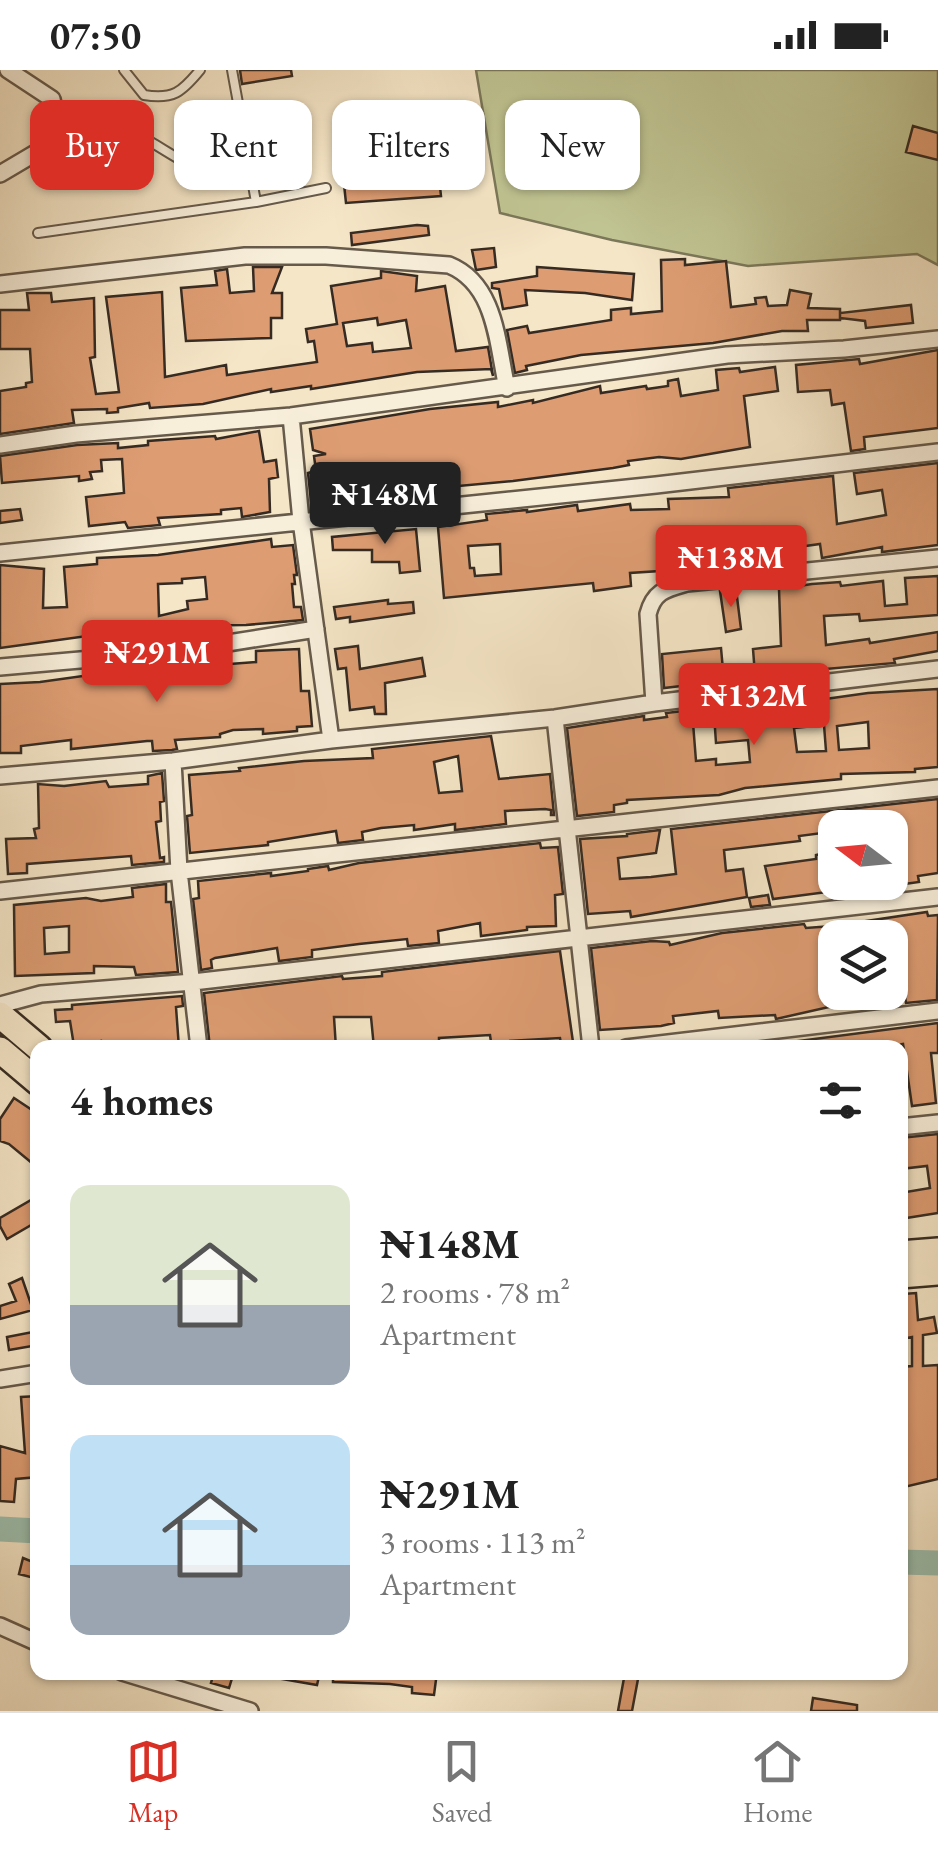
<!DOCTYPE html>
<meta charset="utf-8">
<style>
:root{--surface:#fff;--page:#f6f6f6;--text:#222;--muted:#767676;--line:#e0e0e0;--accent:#d93025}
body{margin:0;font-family:"EB Garamond",serif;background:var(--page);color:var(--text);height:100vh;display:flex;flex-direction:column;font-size:38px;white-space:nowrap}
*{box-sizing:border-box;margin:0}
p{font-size:32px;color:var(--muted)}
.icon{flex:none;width:55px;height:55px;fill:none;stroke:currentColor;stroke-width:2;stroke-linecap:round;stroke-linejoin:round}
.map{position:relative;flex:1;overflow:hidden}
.sheet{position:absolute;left:30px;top:970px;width:878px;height:640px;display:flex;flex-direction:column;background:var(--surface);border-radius:20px;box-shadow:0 2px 8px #0004}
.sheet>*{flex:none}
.hud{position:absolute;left:30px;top:30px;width:880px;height:90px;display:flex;gap:20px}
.needle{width:65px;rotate:286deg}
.fabs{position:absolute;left:818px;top:740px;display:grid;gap:20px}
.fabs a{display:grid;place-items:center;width:90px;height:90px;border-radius:20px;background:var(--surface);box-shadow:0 2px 8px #0004;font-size:50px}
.price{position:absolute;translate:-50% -85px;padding:0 22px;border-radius:10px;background:var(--accent);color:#fff;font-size:32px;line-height:65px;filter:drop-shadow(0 2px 5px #0008)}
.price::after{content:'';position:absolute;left:50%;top:60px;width:30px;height:22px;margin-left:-15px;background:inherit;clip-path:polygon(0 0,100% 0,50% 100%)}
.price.selected{background:#222;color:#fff}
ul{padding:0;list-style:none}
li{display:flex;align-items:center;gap:30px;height:250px;padding:0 40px}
li span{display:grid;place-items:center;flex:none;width:280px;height:200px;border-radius:20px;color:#555}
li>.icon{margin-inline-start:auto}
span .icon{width:120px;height:120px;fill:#fffc;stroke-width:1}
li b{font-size:42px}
h2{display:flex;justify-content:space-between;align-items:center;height:120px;padding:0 40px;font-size:42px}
.pill{padding:0 35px;border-radius:20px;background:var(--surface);box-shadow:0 2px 8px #0004;font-size:35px;line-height:90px}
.pill.selected{background:var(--accent);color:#fff}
.status{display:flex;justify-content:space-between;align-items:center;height:70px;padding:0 50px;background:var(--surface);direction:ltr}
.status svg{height:28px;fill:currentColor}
.tabs{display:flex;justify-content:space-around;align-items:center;height:140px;border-top:2px solid var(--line);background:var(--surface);font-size:28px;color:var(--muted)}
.tabs a{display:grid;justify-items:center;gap:5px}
.tabs .selected{color:var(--accent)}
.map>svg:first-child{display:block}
.green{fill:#c0c492;stroke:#7b785a;stroke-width:2.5}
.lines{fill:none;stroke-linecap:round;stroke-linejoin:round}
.river{stroke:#9dc0af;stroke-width:25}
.building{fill:#dd9c72;stroke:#362b22;stroke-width:2.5;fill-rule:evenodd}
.lane-casing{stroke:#665a4b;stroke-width:12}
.street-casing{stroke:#665a4b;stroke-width:20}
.primary-casing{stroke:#362b22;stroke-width:30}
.lane{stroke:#f8efdb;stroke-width:8}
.street{stroke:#f8efdb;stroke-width:15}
.primary{stroke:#f5e6c7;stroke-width:25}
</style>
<div class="status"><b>07:50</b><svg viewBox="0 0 49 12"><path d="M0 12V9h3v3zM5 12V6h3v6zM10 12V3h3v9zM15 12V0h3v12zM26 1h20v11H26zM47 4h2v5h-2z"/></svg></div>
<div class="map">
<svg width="938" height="1641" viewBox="0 0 938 1641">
<rect width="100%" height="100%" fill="#f5e6c7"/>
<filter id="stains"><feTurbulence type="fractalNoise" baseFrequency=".002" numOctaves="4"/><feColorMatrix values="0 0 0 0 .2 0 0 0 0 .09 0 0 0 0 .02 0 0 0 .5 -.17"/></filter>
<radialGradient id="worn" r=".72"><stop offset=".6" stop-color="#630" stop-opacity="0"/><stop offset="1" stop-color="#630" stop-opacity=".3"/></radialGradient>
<path class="green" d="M476 0H938V195L917 184 748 196 612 170 500 143Z"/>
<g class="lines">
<path class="river" d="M0 1459 38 1461
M900 1492 938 1493"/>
</g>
<path class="building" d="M240 0H291L292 6 242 14Z
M288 50 290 67 270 70 268 53Z
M913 56 938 63V90L906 82Z
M435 69 441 126 346 133 343 105 351 104 348 78Z
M417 155 428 156 429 165 352 175 351 163Z
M494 178 496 197 476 200 472 180Z
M685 189V195L726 191 731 237 756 234 755 228 766 227 768 236 787 235 790 220 811 224 808 238 840 239V250H807L808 261H782L713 273 581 285 526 296 527 300 515 303 507 260 527 256 529 263 611 250V240L631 238V244L662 241 661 190Z
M253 197H282L272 223H282V248H271V268L186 271 181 218 217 215 215 201 227 199 230 223 254 221Z
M537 197 634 204 632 230 585 223 525 220 527 235 503 239 499 219 492 218V213L537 206Z
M381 201 417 206 416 221 445 216 456 281 488 277 493 306 491 299 417 302 311 319V316L271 322V319L203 334 150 338 149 333 118 338V342L107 343V339L72 340 74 353 0 364V321L26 317V313L32 312 30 279H0V240H29L27 223H51L52 232 94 228 95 287 90 288 96 324 119 322 106 227 162 222 165 307 226 295 227 305 317 292 314 271 308 272 306 259 337 254 331 216 381 208ZM377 248 378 255 406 250 411 278 373 282 372 273 347 276 343 253Z
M911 235 913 253 866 258 865 251 840 248V243Z
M938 280V358L864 367 865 379 851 381 844 333 832 335 830 320 798 322 796 295 859 289 860 294Z
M775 297 778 321 744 326 750 377 681 389 659 387 628 391 629 395 613 398 513 411 349 426 351 435 333 437 331 428 311 431 308 403 316 401 314 386 326 384 313 380 310 359 430 339 498 332V337L533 330V333L600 316 601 323 646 316 647 319 668 316V311L678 309 681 326 718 320 716 300 739 298 740 302Z
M259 361 264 392 276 390 278 407 269 409 270 442 242 447 241 438 221 440V444L158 448 160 455 128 458 125 452 89 456 86 427 124 423 122 389 101 390 102 401 90 402 92 409 79 411V406L2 413 0 386 77 375 118 373V378L148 375V371L215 366 216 369Z
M938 393V475L882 482V477L822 488 820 474 791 478 792 487 766 490V494L630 503 631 516 594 521 593 513 444 528 438 457 487 450 486 444 527 440V442L577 435 578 441 630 434 631 440 669 439 668 429 729 427 728 418 833 406 837 454 886 445 882 420 857 424 854 403ZM500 474 501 504 475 506 474 498H470L468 476Z
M20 439 22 450 0 453V441Z
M416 459 420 501 400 503 399 492H372V480H333L332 467Z
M271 469 272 477 293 475 297 505H294L295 514H292L294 537H301L303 550 246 555 160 556 0 578V495L44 499 43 538 67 537 64 497 97 494V488L158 485ZM205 507 207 529 187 531 188 539 159 546 158 514 182 513V509Z
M938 506V545L860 551 859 544 824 546 826 575 869 569 870 573 938 562V581L894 589 895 593 755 605 753 579 781 576 779 519 812 514 840 512 841 516 883 511 885 536 907 534 905 508Z
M736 519 741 559 726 562 720 521Z
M388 530V534L413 532 414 543 350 552V547L336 549 334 537Z
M358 576 360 599 422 588 425 606 385 613 386 644H375L374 637 350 640 346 598 338 599 335 579Z
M721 578 724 611 711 613 710 596 689 598 690 615 664 618 662 584Z
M299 579 301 621H309L312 656 297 657V661L263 664V659L233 660 220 664V667L175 670 177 679 172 680 153 681 152 671H147L71 679V670L21 676V683H0V614L40 612 112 602V599L138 598V601L256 592V581Z
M938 619V697L915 699V702L841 704V709L745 718 719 725 627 730V733L614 735V742L577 746 567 658 644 646V650L667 647 666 643 692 640 696 691 716 689V695L750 692 748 670 716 673 714 644 737 642V638L752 637 751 633 775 630V636L868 623ZM868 652 869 678 839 680 837 656ZM824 655 826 681 797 682 794 658Z
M491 666 499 709 550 704 554 745H551V740L545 739 505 741 506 754 455 760V754L414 760V755L381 758 362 762 363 770 338 773 336 761 268 772V775L190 783 187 746 192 745 189 705 240 701 239 698 304 691 373 688 372 679ZM458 686 462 721 439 723 434 692Z
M162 703 164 731 160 732 161 751 156 752 160 788 164 787V792L132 795 131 786 27 794V803L8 804 6 769 36 768 34 759 39 758 38 714 64 716 106 711 109 717 148 714V706Z
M938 729V803L918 806 919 812 890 816V758H829L830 762 799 766 800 771 724 780 726 801 743 799 747 827 631 847 630 841 588 844 580 769 627 766V764L660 760 656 783 618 788 620 809 651 807 676 804 671 759Z
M540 773 541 778 558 777 563 824 555 825 556 856 527 857V860L481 866 480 853 438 861 439 873 408 876 407 869 359 874 312 880V887L279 891 277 878 215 888 211 890 212 898 201 900 193 829 199 828 198 811 271 803V806L308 801V799L328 796 329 800 359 793Z
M830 782 835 798V821L773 829 765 796 816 789V785Z
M166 814V832H171L178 902 136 905 134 897 94 896V903L15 906 14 835 86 828 101 831 133 827 132 818ZM69 856V882L45 884 44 858Z
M768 825 770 835 751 837 749 828Z
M927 842 928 846 938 845 937 930 906 933 905 927 883 931 884 936 867 938V933L859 934 857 922H890V902L903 901 901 873 890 875V868H835V932H829V937L776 949 775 945 719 948 718 941 673 946 674 953 661 956 600 960 591 878 652 871 669 872 670 875 722 863 804 854 806 858 833 856Z
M560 881 573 972 561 974 560 968 491 972 490 965 439 968V975L374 978 371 947H334L336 978H287V973L210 978 204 923 342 906 343 909 382 906V902L398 900Z
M182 926 183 936 176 937 179 978H102L101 971 74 976 70 951 56 952 55 940 72 939V935Z
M938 953V983H931L936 1033 912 1036 903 974 878 978H744Z
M14 1028 38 1044V1098L9 1074 0 1071V1049Z
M938 1064V1143L900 1149V1123L930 1118 927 1096 900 1099V1068Z
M38 1126V1151L7 1169 0 1156V1148Z
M22 1208 33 1240 0 1249V1236L16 1231 9 1214Z
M916 1223 918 1250 934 1247 937 1263 923 1265V1296L938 1295V1409L900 1418V1297L912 1296V1267L907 1268 903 1245H900V1228L903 1224Z
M38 1261V1275L9 1280 7 1267Z
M38 1326V1407L16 1409 14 1432 0 1431V1376L25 1383 21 1327Z
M23 1488 38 1494V1509L19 1504Z
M214 1602 233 1605 229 1618 211 1613Z
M283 1602H320L317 1615 282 1609Z
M333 1602H437L434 1625 412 1623V1617L390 1614 333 1612Z
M628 1602 638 1609 632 1641H618L624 1608Z
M813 1628 857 1635V1641H811Z"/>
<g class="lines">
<g class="lane-casing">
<path id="lane" d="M124 0 144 25C173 30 182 22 200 0
M58 58C72 56 91 51 106 54 156 61 198 121 253 106
M256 132 326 118
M38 163 256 132 232 0"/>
</g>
<g class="street-casing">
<path id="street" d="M0 104 44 78 58 58 52 29 8 0
M0 214 245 186H326L449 195C496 214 497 273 507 318
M291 346 301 451 331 670
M0 375 76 364 291 346 727 285 844 279 938 269
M0 483 656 415 938 382
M0 597 171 582 316 559
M654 633 648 544C654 521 666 519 687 513L938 488
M555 648 591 978
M173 691 179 801 199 978
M0 706 173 691 331 670 555 648 654 633 938 599
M0 821 938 718
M0 935 41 924 193 912 938 827
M626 978 938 941
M900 1057 938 1053
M0 1309 38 1303
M0 1556 38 1573
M122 1602 250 1641"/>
</g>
<g class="primary-casing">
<path id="primary" d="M0 945 39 978
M0 980 38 1012
M900 1184 938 1181
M900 1205 938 1202"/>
</g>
<use href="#lane" class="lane"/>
<use href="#street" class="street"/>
<use href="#primary" class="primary"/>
</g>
<rect width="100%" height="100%" filter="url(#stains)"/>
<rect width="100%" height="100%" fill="url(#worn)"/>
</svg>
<div class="fabs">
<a><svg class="needle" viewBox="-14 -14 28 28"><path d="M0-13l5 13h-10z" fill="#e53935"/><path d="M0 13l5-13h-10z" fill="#767676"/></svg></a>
<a><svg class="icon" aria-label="layers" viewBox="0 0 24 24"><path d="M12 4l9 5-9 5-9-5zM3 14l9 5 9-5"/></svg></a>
</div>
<b class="price selected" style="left:385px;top:477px">₦148M</b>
<b class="price" style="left:731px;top:540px">₦138M</b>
<b class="price" style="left:157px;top:635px">₦291M</b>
<b class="price" style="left:754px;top:678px">₦132M</b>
<div class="hud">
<a class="pill selected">Buy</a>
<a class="pill">Rent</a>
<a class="pill">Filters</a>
<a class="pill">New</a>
</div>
<section class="sheet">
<h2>4 homes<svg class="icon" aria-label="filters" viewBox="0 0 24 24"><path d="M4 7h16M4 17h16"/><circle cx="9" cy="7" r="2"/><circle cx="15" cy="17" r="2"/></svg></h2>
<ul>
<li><span style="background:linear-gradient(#dfe7d0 60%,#9aa5b1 0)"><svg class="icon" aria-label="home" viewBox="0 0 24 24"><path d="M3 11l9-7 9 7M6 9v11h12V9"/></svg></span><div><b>₦148M</b><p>2 rooms · 78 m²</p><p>Apartment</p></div></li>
<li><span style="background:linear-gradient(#bfe0f5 65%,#9aa5b1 0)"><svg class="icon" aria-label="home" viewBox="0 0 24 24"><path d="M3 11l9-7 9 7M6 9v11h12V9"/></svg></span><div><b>₦291M</b><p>3 rooms · 113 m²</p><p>Apartment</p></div></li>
</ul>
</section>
</div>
<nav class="tabs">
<a class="selected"><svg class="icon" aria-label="map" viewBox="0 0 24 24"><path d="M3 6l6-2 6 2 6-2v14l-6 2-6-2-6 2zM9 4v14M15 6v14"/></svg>Map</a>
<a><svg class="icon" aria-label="saved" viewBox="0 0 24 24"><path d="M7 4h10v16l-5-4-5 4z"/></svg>Saved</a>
<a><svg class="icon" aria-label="home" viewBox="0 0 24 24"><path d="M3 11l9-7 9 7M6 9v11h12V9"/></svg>Home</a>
</nav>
